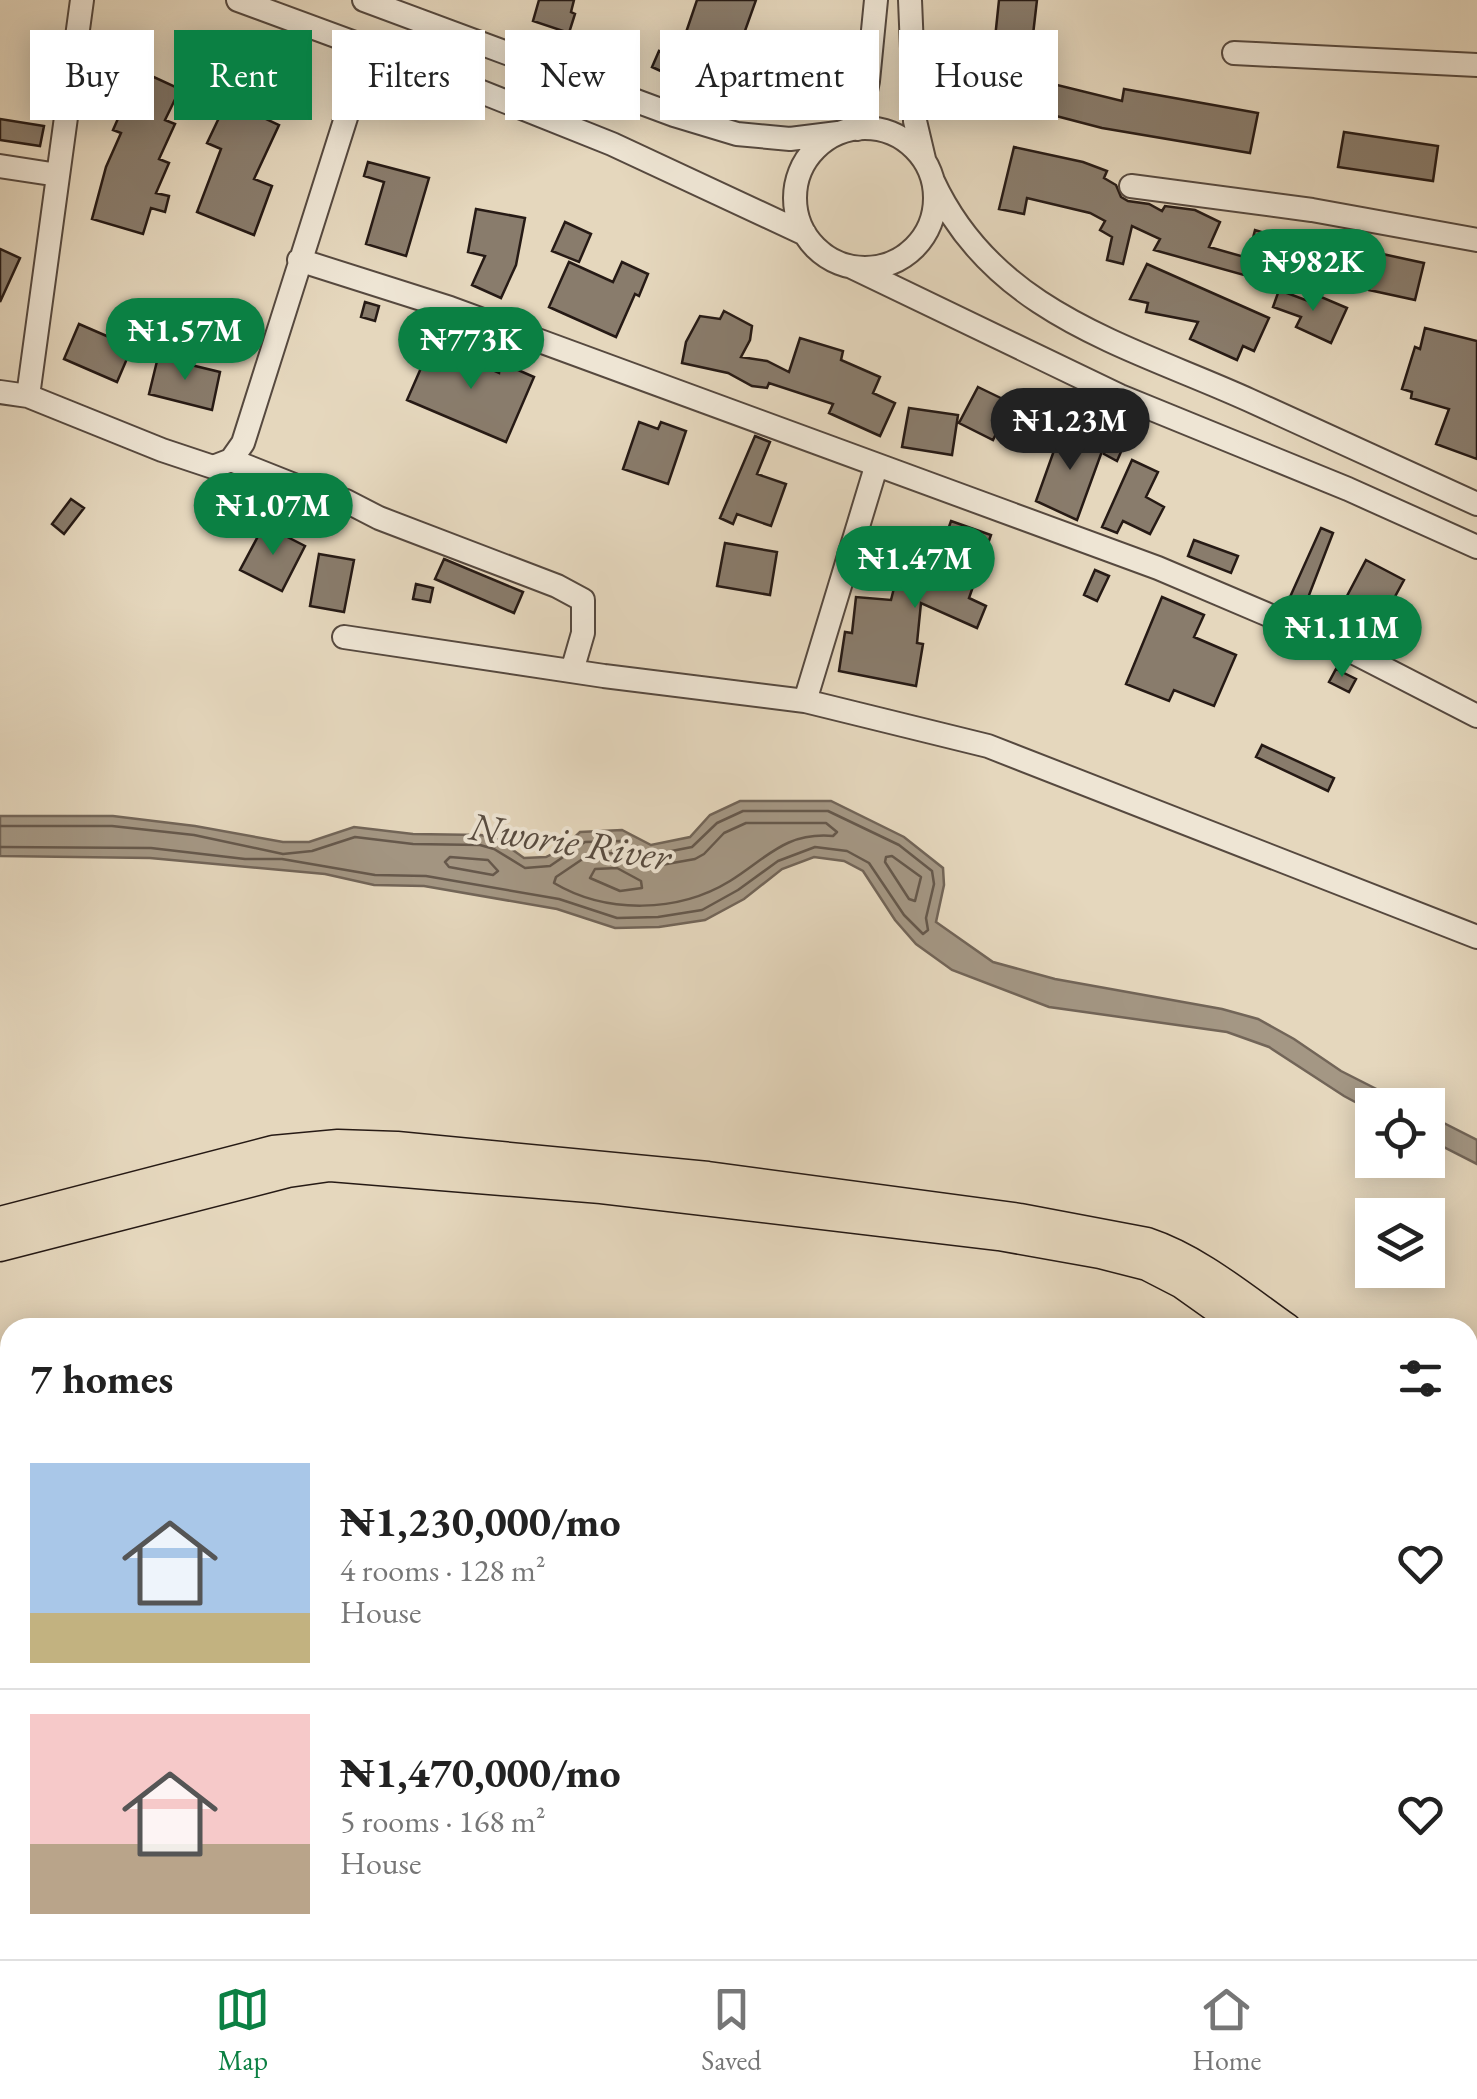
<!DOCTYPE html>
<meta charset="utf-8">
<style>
:root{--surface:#fff;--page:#f2f2f2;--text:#222;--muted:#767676;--line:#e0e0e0;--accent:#0b8043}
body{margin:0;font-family:"EB Garamond",serif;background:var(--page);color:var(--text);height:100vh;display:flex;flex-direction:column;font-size:38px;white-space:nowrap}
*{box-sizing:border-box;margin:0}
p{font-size:32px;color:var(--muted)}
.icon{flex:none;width:55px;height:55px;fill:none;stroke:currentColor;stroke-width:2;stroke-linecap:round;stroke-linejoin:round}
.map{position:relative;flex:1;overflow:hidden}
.sheet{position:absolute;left:0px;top:1318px;width:1478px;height:642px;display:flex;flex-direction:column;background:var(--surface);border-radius:30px 30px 0 0;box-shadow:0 5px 25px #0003}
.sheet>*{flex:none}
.hud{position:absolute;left:30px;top:30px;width:1418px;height:90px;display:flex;gap:20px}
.controls{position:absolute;left:1355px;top:1088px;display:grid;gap:20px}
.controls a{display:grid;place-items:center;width:90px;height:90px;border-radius:0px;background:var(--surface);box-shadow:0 5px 25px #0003;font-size:50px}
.price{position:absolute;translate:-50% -85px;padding:0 22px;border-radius:35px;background:var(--accent);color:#fff;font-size:32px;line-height:65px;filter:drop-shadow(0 2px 5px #0008)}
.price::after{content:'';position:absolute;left:50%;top:60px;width:30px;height:22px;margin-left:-15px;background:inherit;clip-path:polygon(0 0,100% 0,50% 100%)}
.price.selected{background:#222;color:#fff}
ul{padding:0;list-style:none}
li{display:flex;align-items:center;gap:30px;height:250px;padding:0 30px}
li+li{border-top:2px solid var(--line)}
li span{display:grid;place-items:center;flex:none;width:280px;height:200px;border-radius:0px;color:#555}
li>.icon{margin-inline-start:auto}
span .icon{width:120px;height:120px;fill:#fffc;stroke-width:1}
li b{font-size:42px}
h2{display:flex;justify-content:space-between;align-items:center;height:120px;padding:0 30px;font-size:42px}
.tag{padding:0 35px;border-radius:0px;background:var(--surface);box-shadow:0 5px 25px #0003;font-size:35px;line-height:90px}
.tag.selected{background:var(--accent);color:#fff}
.menu{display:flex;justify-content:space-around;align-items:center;height:140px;border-top:2px solid var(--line);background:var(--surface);font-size:28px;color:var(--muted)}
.menu a{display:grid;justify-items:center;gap:5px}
.menu .selected{color:var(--accent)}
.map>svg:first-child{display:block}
.water{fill:#a49784;stroke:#726558;stroke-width:2.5}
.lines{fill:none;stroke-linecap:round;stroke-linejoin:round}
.shore{stroke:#65584c;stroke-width:2.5}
.building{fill:#897c6c;stroke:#261a15;stroke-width:2.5}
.minor-casing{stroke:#56493f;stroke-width:26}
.major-casing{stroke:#261a15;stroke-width:31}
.minor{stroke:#eee5d4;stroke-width:22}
.major{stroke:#e5d7bd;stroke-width:28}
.labels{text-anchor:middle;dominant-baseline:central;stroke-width:8;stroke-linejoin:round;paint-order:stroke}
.water-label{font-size:40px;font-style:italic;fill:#584c41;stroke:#eee5d4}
</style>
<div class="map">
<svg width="1477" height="1959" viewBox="0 0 1477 1959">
<rect width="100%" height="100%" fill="#e5d7bd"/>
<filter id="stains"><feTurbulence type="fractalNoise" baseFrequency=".002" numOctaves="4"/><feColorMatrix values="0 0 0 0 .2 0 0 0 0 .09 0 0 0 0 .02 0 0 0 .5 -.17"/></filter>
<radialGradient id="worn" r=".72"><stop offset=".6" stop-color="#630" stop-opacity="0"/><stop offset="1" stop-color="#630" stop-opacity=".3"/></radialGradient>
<path class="water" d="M740 801H831L904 837 943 868 944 885 936 922 993 962 1055 979 1222 1009 1258 1019 1294 1039 1341 1071 1408 1105H1372V1111L1344 1096 1269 1047 1227 1032 1049 1007 952 970 916 944 895 920 863 871 844 861 814 857 782 869 744 899 705 920 659 927 615 928 557 909 424 886 374 885 325 874 150 858 0 856V816H113L195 826 283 842H309L354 827 413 834 481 835 499 840 524 858 546 857 562 849 580 832 622 830 651 845 690 837 710 815Z
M1428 1115 1477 1140V1164L1428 1139Z"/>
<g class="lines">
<path class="shore" d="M746 823H826L837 832 833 836C785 832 767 858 730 881 678 913 606 914 554 883L556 877 590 854 619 853 650 867 695 859 704 854 724 833Z
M0 826H112L194 835 283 854 312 851 355 837 413 844 480 845 494 849 525 868 550 866 585 842 621 841 651 855 692 847 717 823 743 811H828L899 845 932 871 934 884 926 918 928 930 923 934 904 915 869 863 847 851 815 847 778 861 738 890 702 910 658 917 617 918 559 899 426 876 375 875 282 859H245L151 848 0 847
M892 856 921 877 915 901 909 899 885 862 886 857Z
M450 857 488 860 498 871 493 875 449 867 445 862Z
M617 868 641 881 642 888 620 891 590 878 595 869Z"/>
</g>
<path class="building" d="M539 0H574L571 12 575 14 569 33 533 21Z
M697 0H756L736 56 726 53 709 93 652 67 659 51 677 59Z
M999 0H1037L1031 52 994 48Z
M132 67 180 89 165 120 175 124 159 159 169 163 156 193 169 196 165 212 151 208 143 234 92 219 106 167 121 133 113 130 127 98 119 95Z
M1017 78 1040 87 1041 81 1122 101 1124 89 1258 113 1250 153 1102 128 1037 111 1008 101Z
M227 101 279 125 254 179 272 186 254 235 197 212 221 149 207 143Z
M0 119 44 126 40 146 0 140Z
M1344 132 1438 146 1433 181 1338 167Z
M1014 147 1083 162 1107 171 1104 178 1116 185 1121 197 1128 201 1149 204 1162 211 1165 206 1195 210 1220 222 1209 247 1248 258 1255 230 1296 242 1284 286 1154 250 1160 239 1132 226 1123 264 1107 260 1112 237 1100 230 1105 221 1090 213 1027 198 1024 214 999 209Z
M368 162 429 178 406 256 366 244 384 182 364 176Z
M476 209 525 218 516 265 501 298 472 285 485 256 468 252Z
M565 222 591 234 579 262 552 251Z
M0 249 20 258 0 302Z
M1378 253 1424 263 1415 300 1369 290Z
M569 262 613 282 622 262 648 274 639 296 635 294 616 337 549 307Z
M1147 264 1269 318 1254 351 1243 346 1237 360 1190 339 1198 322 1146 312 1148 303 1130 299Z
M1279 290 1308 301 1312 293 1347 308 1331 343 1296 327 1301 317 1273 307Z
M365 302 379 306 375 321 361 317Z
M724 311 752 326 750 340 741 357 767 361 789 372 800 338 843 351 841 360 880 377 873 393 895 403 880 436 829 413 833 404 769 383 767 388 752 386 728 373 682 363 686 342 700 316 720 319Z
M79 324 132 347 117 382 64 359Z
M1425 328 1477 341V459L1436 444 1449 409 1411 398 1412 392 1402 389 1415 347 1420 349Z
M432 343 499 373 500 362 534 377 506 442 407 400Z
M158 357 220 372 212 410 149 394Z
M978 387 1011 403 993 440 959 423Z
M909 408 958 415 952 455 902 447Z
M639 422 658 429 661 422 686 431 668 484 623 469Z
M1062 428 1105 443 1077 520 1036 501Z
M755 436 770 442 757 474 786 484 771 526 737 514 733 524 720 518Z
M1110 439 1124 445 1117 461 1104 454Z
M1132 460 1158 472 1146 497 1164 507 1150 534 1123 521 1117 533 1102 527Z
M71 499 84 508 64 534 52 524Z
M951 521 991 535 969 598 986 606 977 628 921 603 917 643 923 644 916 686 839 671 845 632 852 633 856 597 891 600 897 576 929 584Z
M264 525 305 546 282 591 240 570Z
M1321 528 1333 533 1306 603 1290 597Z
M1194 540 1238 556 1231 573 1188 556Z
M725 543 777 552 770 595 717 586Z
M319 554 354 560 344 612 310 606Z
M444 559 523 592 514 613 435 579Z
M1366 560 1404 580 1391 604 1416 615 1407 635 1381 624 1376 633 1338 613Z
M1095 570 1109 576 1097 601 1084 595Z
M416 584 433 588 430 602 413 599Z
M1162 597 1204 615 1194 637 1236 655 1214 706 1174 690 1169 701 1126 684Z
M1336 669 1356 679 1349 692 1329 682Z
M1262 745 1334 778 1328 791 1256 757Z"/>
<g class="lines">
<g class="minor-casing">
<path id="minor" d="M238 0 409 63 612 144 805 234
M364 0 674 115 737 134 790 139 838 133
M910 0 915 121 924 159
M1234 53 1477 65
M795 198a70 70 0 1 1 140 0a70 70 0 1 1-140 0Z
M858 129 868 81 876 0
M0 166 58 175
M933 181C994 313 1127 345 1249 400 1325 434 1401 469 1477 504
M1131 186 1312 210 1477 240
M299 260 450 308 1158 568 1339 645 1477 716
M852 267 1120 396 1348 489 1477 547
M0 392 28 396 162 450 213 467 231 460 243 443 368 48
M28 396 82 0
M231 460 304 489 346 501 379 518 557 586 583 600V633L572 671
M876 467 805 701 988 746 1477 937
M344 637 604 676 805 701
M0 1395H10
M0 1581 10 1582
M1468 1717 1477 1722
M0 1798 10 1799
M1468 1843 1477 1826
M739 1950 751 1959
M1076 1950 1088 1959
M548 1959 553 1950
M1401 1959 1406 1950"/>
</g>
<g class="major-casing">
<path id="major" d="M0 1221 273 1150 338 1144 397 1146 708 1176 1020 1218 1147 1242C1198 1259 1243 1297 1287 1328
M0 1247 288 1173 330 1167 601 1189 999 1236 1100 1254 1147 1266 1182 1284 1244 1328
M1468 1455 1477 1461
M1468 1484 1477 1491"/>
</g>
<use href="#minor" class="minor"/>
<use href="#major" class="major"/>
</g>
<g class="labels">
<g class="water-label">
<text transform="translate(570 841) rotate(9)">Nworie River</text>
</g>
</g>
<rect width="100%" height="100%" filter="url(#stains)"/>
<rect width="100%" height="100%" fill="url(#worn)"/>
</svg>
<div class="controls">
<a><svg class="icon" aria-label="locate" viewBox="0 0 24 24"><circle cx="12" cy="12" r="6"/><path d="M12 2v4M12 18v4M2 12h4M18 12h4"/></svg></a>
<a><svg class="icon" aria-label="layers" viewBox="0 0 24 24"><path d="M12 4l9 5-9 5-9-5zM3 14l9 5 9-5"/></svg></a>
</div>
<b class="price" style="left:1313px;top:314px">₦982K</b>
<b class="price" style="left:185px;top:383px">₦1.57M</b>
<b class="price" style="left:471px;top:392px">₦773K</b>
<b class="price selected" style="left:1070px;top:473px">₦1.23M</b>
<b class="price" style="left:273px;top:558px">₦1.07M</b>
<b class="price" style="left:915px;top:611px">₦1.47M</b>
<b class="price" style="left:1342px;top:680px">₦1.11M</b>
<div class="hud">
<a class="tag">Buy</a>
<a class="tag selected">Rent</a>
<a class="tag">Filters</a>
<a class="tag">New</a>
<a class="tag">Apartment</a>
<a class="tag">House</a>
</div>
<section class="sheet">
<h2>7 homes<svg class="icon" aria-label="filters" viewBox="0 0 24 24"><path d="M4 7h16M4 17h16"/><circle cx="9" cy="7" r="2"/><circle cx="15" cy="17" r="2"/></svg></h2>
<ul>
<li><span style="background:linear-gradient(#a9c7e8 75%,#c2b280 0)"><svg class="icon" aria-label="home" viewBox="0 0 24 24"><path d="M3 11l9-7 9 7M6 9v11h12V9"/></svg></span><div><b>₦1,230,000/mo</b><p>4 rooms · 128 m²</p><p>House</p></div><svg class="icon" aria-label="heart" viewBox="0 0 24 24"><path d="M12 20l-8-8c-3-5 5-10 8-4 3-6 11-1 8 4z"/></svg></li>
<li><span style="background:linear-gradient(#f6c9c9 65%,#b9a48a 0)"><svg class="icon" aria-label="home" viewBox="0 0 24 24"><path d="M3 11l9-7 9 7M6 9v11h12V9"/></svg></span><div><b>₦1,470,000/mo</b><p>5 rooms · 168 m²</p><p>House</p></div><svg class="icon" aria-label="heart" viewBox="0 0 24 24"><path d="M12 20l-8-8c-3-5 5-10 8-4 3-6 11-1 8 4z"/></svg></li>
</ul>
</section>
</div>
<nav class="menu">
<a class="selected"><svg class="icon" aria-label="map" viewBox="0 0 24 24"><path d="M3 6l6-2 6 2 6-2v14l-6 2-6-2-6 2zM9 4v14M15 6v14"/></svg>Map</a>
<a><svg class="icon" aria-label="saved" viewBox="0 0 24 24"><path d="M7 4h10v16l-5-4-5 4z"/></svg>Saved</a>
<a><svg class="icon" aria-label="home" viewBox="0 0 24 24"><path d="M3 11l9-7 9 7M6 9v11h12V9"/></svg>Home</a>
</nav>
